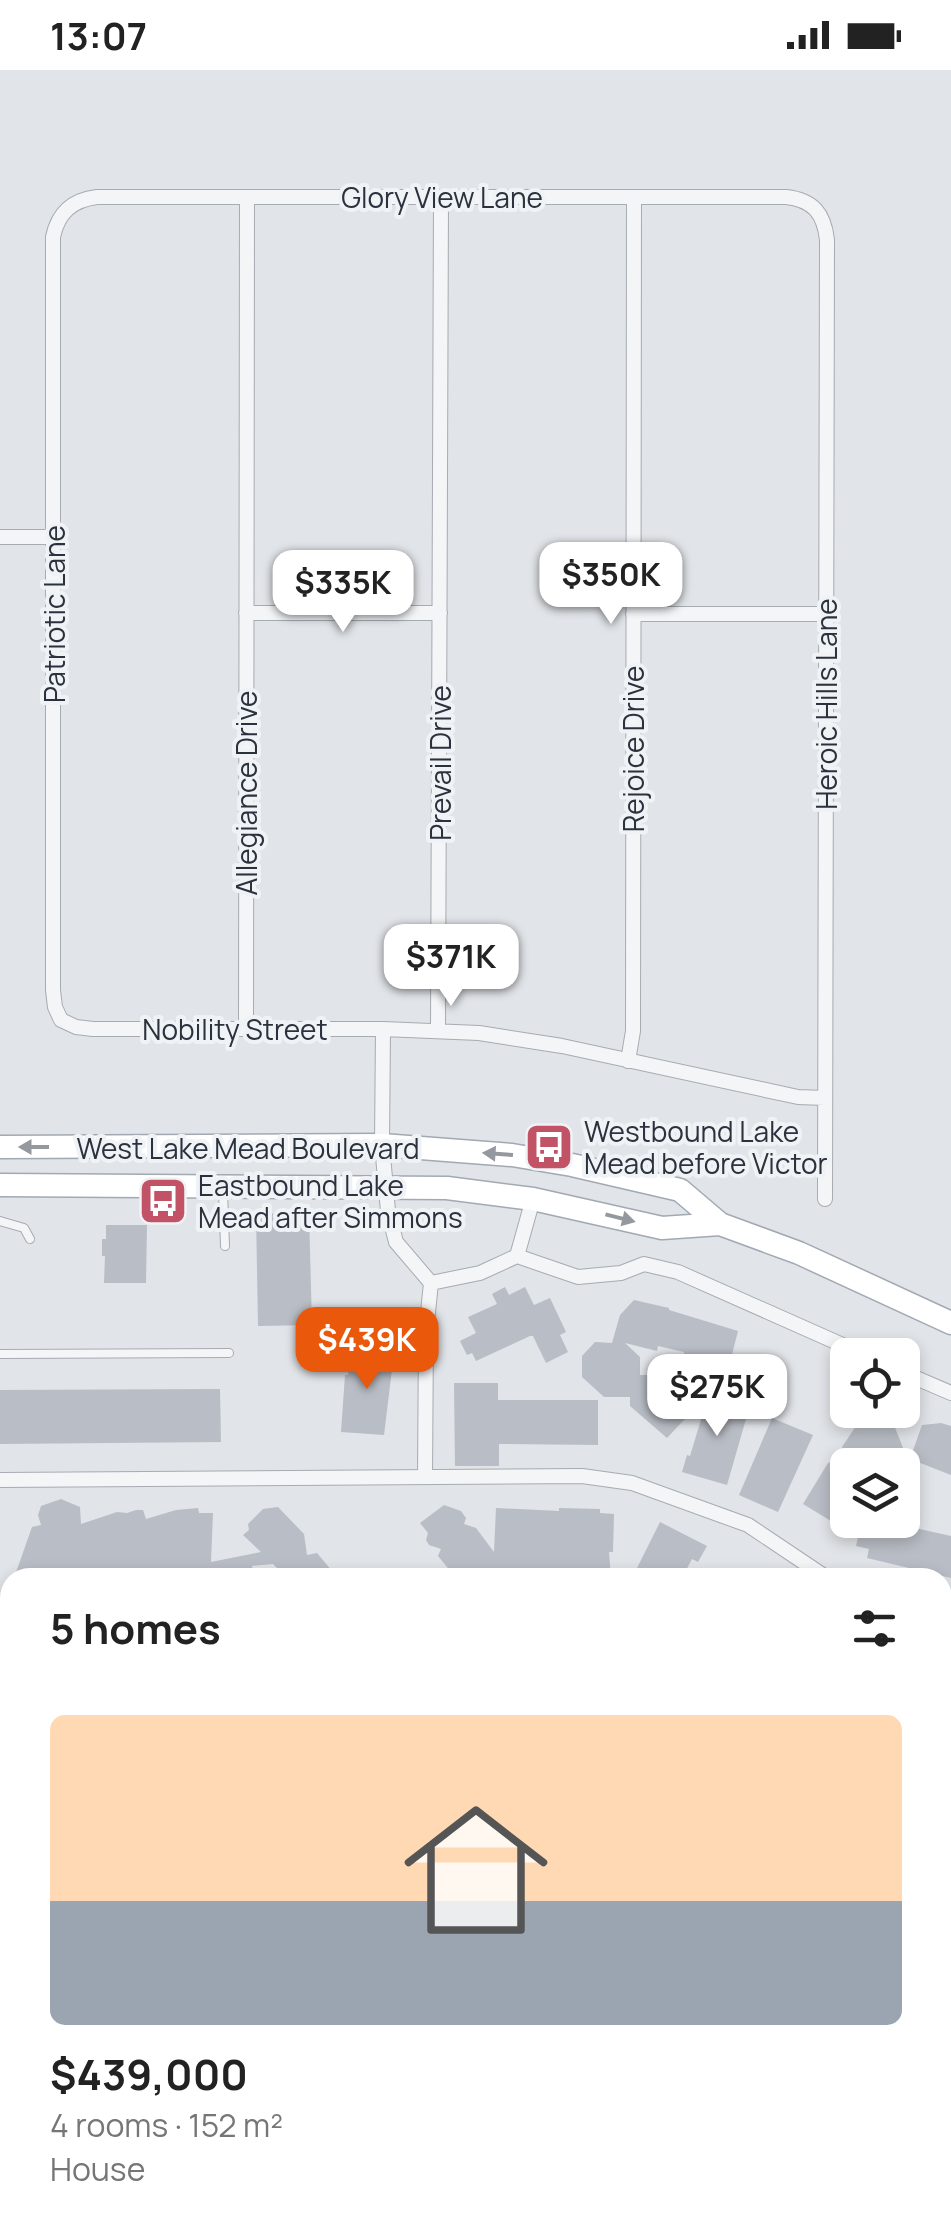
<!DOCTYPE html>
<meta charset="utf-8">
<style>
:root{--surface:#fff;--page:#f6f6f6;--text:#222;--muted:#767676;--line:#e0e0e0;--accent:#ea580c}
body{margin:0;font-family:Manrope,sans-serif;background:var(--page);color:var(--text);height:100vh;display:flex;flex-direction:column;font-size:38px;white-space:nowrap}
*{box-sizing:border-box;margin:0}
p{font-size:32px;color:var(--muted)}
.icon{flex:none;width:55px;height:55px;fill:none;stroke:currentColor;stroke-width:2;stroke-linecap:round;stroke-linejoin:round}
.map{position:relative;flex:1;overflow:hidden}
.panel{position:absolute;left:0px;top:1498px;width:952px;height:672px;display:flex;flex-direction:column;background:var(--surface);border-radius:30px 30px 0 0;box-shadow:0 5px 15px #0003}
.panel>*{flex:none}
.tools{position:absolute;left:830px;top:1268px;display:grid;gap:20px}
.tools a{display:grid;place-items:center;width:90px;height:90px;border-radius:15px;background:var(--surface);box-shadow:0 5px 15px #0003;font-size:50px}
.price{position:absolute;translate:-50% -85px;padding:0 22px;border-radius:20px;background:#fff;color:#222;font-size:32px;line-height:65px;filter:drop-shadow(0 2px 5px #0008)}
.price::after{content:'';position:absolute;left:50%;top:60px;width:30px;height:22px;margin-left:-15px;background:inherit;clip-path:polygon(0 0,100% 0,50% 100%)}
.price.selected{background:var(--accent);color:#fff}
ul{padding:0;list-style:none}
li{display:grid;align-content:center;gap:20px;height:530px;padding:0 50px}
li+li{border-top:2px solid var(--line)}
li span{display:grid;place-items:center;height:310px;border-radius:15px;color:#555}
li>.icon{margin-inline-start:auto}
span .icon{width:180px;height:180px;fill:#fffc;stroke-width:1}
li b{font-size:42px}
h2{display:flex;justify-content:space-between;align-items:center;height:120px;padding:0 50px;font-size:42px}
.status{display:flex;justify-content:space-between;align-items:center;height:70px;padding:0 50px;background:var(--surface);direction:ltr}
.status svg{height:28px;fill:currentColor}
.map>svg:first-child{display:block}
.building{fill:#b9bdc5}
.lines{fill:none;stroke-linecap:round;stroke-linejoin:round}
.service-casing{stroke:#a7abb2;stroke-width:10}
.minor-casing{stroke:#a7abb2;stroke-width:16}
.primary-casing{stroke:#a1a9b3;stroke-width:25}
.path{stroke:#b7bac0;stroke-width:2.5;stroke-dasharray:8 8;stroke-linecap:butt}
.service{stroke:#f3f5f7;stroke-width:8}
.minor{stroke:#f3f5f7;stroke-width:14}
.primary{stroke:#fff;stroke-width:22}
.oneway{fill:#95989e}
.labels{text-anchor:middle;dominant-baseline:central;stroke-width:8;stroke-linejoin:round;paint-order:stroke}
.street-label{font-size:28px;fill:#2b323e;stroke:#f0f3f6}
.poi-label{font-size:28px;fill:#2b323e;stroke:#f0f3f6;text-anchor:start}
</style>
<div class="status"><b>13:07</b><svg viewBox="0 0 49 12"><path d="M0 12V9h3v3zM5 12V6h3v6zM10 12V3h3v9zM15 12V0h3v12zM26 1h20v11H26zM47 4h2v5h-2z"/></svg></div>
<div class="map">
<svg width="951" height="2168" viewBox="0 0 951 2168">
<rect width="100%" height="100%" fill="#e1e4e8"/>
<path class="building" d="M309 1143 312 1255 258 1256 256 1144Z
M106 1155H147L146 1213H104L105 1186H102V1169H106Z
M505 1217 509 1225 525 1217 534 1235 550 1228 566 1262 560 1265 568 1282 546 1293 533 1266H530L476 1291 472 1283 467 1285 460 1271 476 1263 468 1247 497 1234 492 1224Z
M634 1230 669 1238V1240L738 1261 728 1300 683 1288 684 1282 658 1276 657 1281 625 1273 640 1287V1305H660L697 1336 667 1368 630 1336V1327H604L582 1307V1286L595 1272 612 1273 620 1245Z
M350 1280 394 1283 384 1365 341 1362 345 1305H348Z
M454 1313H498V1330H598V1375L499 1374V1396H455Z
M220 1319 221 1372 0 1374V1320Z
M709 1323 750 1335 727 1415 682 1402 687 1385 690 1386Z
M878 1341 892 1350 907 1388 889 1381 880 1395H850L848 1389V1445L831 1451 803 1434 828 1393 846 1386 842 1377 862 1347Z
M772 1348 813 1365 778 1442 739 1425Z
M941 1353 951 1356V1405L910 1389 922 1355Z
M61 1429 80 1437 81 1454 117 1442 127 1443 136 1440H143L146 1449 176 1440 198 1438 199 1443H213L211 1492 261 1482 243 1465 249 1460 248 1454 263 1439 278 1437 304 1464 307 1485 317 1483 338 1508H287L273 1494 252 1496 255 1508H14L32 1457 41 1455 38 1445 41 1436Z
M444 1435 461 1441 466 1448 464 1454 476 1458 494 1482 496 1438 559 1441V1438L600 1439V1443L614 1444 613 1482H609L611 1508H456L438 1486 441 1479 429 1475 426 1470 428 1463 420 1453Z
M862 1450H896L916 1455 915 1458 951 1466V1508L867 1488 869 1479 856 1476Z
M660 1452 707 1476 698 1492 692 1489 682 1508H632Z"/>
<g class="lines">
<g class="service-casing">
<path id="service" d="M223 1121 225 1176
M0 1151 24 1158 30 1169
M0 1284 229 1283
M0 1610V1615
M0 2028H10
M942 2045H951
M133 2160V2168
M281 2160V2168"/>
</g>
<g class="minor-casing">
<path id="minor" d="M0 467H54
M246 543H440
M633 544H827
M246 959 247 127
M383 959 382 1075 388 1141 396 1172 431 1213 426 1261 425 1407
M438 960 441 127
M628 991 633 961 634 127
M825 1028 798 1027 562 976 479 963 383 959H93L76 957 61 950 55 937 53 920V167C58 143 72 130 97 127H786C813 130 824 143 827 170L825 1129
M533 1129 517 1186 578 1207 621 1203 644 1194 678 1202 865 1285
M431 1213 480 1203 517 1186
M902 1302 951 1323
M0 1410 582 1406 632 1413 748 1455 827 1508
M942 1540H951
M0 1581H10
M942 1590H951
M942 2115H951
M942 2152H951
M560 2160V2168
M379 2168V2160
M765 2168 771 2160"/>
</g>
<g class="primary-casing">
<path id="primary" d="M0 1077 382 1075 512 1085 572 1095 680 1120 720 1154 799 1183 951 1253
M0 1115 447 1118 533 1129 662 1158 720 1154"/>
</g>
<path class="path" d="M949 1676 951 1677
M950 1850H951"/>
<use href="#service" class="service"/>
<use href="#minor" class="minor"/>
<use href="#primary" class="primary"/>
</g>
<defs><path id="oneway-solid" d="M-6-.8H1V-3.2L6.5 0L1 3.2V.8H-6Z" transform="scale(2.5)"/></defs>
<g class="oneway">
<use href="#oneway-solid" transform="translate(34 1077) rotate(180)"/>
<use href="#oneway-solid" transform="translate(498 1084) rotate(-176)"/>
<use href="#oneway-solid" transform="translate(620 1148) rotate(14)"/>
</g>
<defs>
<g id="bus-square" transform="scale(2.5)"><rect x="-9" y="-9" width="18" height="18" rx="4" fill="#c25265" stroke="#f0f3f6"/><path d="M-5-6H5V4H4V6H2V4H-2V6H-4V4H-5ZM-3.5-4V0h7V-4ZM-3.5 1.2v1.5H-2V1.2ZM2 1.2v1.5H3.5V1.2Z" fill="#fff"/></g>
</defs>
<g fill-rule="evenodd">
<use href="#bus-square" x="549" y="1077"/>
<use href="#bus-square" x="163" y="1131"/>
</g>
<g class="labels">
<g class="street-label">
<text x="442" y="127">Glory View Lane</text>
<text transform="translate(54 544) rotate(-90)">Patriotic Lane</text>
<text transform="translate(826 634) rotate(-90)">Heroic Hills Lane</text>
<text transform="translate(633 679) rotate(-90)">Rejoice Drive</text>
<text transform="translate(440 693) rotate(-90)">Prevail Drive</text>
<text transform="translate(246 723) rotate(-90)">Allegiance Drive</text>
<text x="235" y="959">Nobility Street</text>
<text x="248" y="1078">West Lake Mead Boulevard</text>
</g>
<g class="poi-label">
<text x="584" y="1061">Westbound Lake<tspan x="584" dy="32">Mead before Victor</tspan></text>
<text x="198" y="1115">Eastbound Lake<tspan x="198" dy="32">Mead after Simmons</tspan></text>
</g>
</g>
</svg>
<div class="tools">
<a><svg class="icon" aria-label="locate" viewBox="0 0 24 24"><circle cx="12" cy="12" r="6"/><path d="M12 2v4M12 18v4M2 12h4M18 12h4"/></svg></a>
<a><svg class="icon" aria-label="layers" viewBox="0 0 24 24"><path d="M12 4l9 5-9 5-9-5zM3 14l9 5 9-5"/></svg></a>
</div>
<b class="price" style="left:611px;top:557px">$350K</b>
<b class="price" style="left:343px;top:565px">$335K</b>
<b class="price" style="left:451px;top:939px">$371K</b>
<b class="price selected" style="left:367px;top:1322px">$439K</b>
<b class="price" style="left:717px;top:1369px">$275K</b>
<section class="panel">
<h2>5 homes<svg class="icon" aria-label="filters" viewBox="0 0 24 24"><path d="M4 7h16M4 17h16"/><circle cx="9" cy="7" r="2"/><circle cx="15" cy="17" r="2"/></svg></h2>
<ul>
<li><span style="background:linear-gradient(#ffd9b3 60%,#9aa5b1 0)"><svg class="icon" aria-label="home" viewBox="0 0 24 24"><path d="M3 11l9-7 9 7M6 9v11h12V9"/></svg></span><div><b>$439,000</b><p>4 rooms · 152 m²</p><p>House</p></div></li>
</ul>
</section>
</div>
